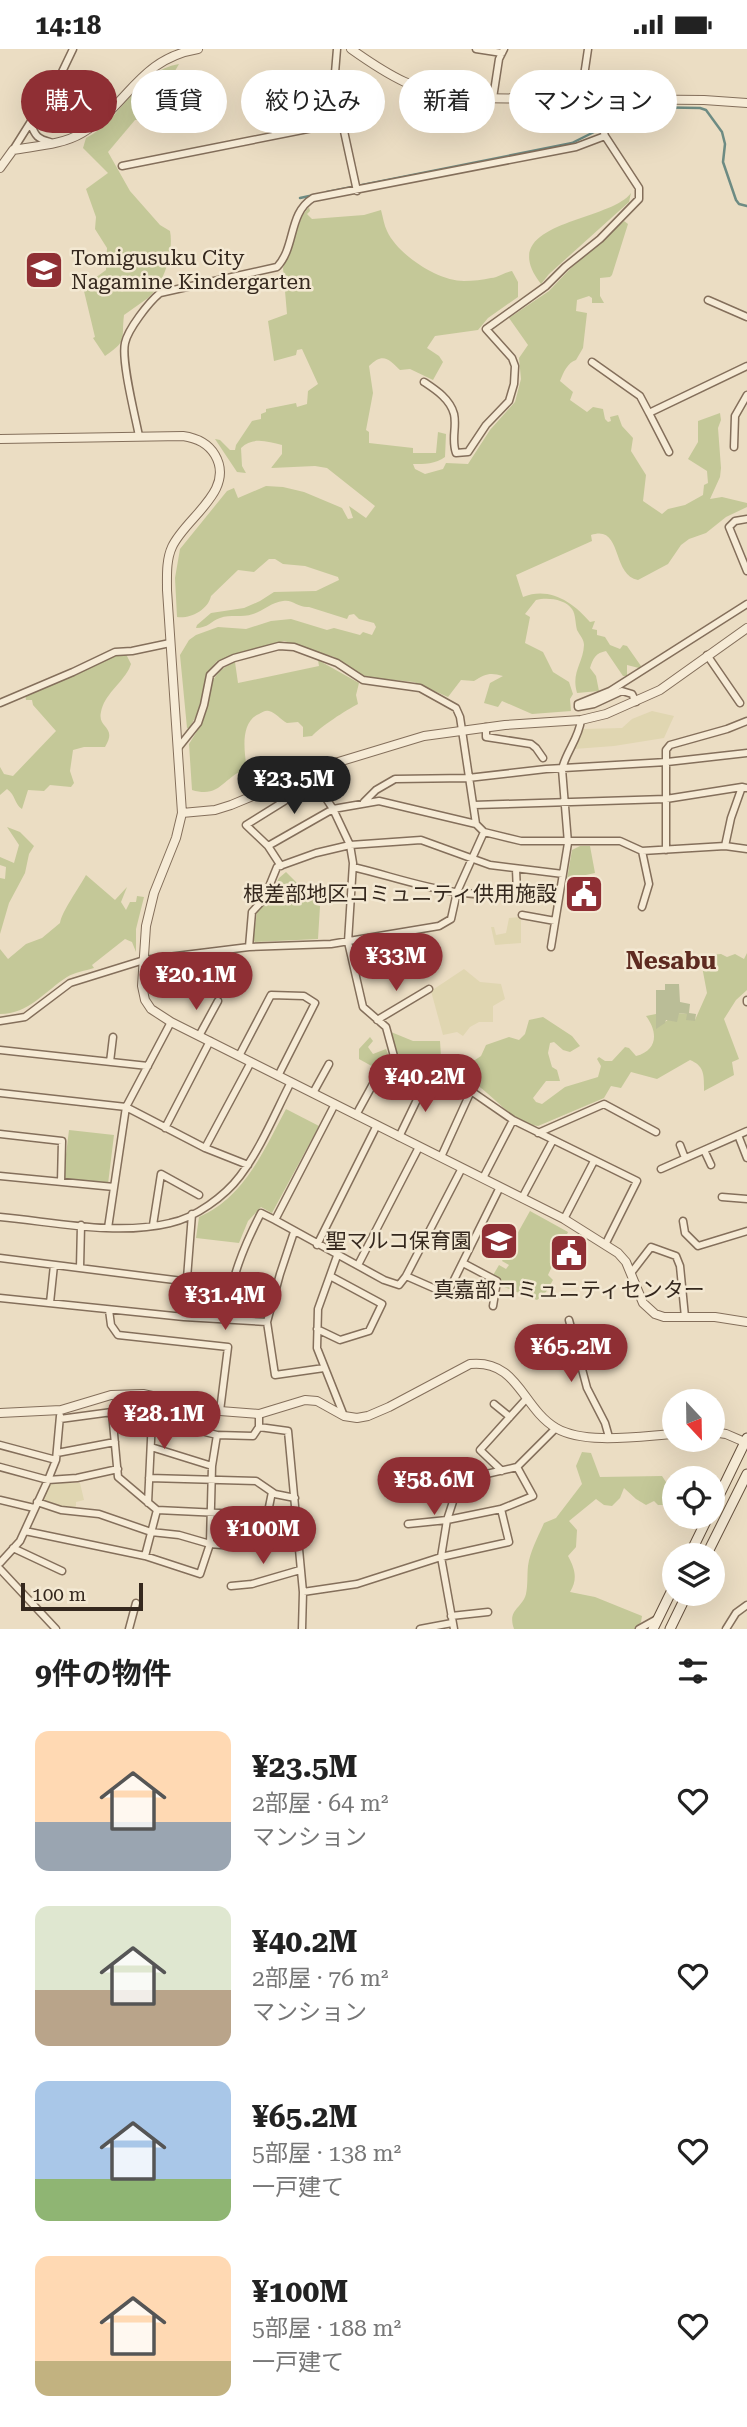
<!DOCTYPE html>
<html lang="ja">
<meta charset="utf-8">
<style>
:root{--surface:#fff;--page:#f2f2f2;--text:#222;--muted:#767676;--accent:#8f2f34}
body{margin:0;font-family:"Roboto Serif","Noto Sans JP",serif;background:var(--page);color:var(--text);height:100vh;display:flex;flex-direction:column;font-size:26px;white-space:nowrap}
*{box-sizing:border-box;margin:0}
p{font-size:23px;color:var(--muted)}
.icon{flex:none;width:38px;height:38px;fill:none;stroke:currentColor;stroke-width:2;stroke-linecap:round;stroke-linejoin:round}
.map{position:relative;height:1580px;overflow:hidden}
.sheet{display:flex;flex-direction:column;background:var(--surface);flex:1}
.sheet>*{flex:none}
.hud{position:absolute;left:21px;top:21px;width:705px;height:63px;display:flex;gap:14px}
.needle{width:46px;rotate:158deg}
.fabs{position:absolute;left:662px;top:1340px;display:grid;gap:14px}
.fabs a{display:grid;place-items:center;width:63px;height:63px;border-radius:50%;background:var(--surface);box-shadow:0 7px 28px #0002;font-size:35px}
.scale{position:absolute;left:21px;bottom:18px;width:122px;box-sizing:border-box;padding-left:7px;border:4px solid #35281e;border-top:0;font-size:19px;line-height:24px;white-space:nowrap;color:#35281e;-webkit-text-stroke:5px #f3e8d2;paint-order:stroke}
.price{position:absolute;translate:-50% -60px;padding:0 16px;border-radius:24px;background:var(--accent);color:#fff;font-size:23px;line-height:46px;filter:drop-shadow(0 2px 4px #0008)}
.price::after{content:'';position:absolute;left:50%;top:42px;width:21px;height:16px;margin-left:-10px;background:inherit;clip-path:polygon(0 0,100% 0,50% 100%)}
.price.selected{background:#222;color:#fff}
ul{padding:0;list-style:none}
li{display:flex;align-items:center;gap:21px;height:175px;padding:0 35px}
li span{display:grid;place-items:center;flex:none;width:196px;height:140px;border-radius:14px;color:#555}
li>.icon{margin-inline-start:auto}
span .icon{width:84px;height:84px;fill:#fffc;stroke-width:1}
li b{font-size:30px}
h2{display:flex;justify-content:space-between;align-items:center;height:84px;padding:0 35px;font-size:30px}
.pill{padding:0 24px;border-radius:32px;background:var(--surface);box-shadow:0 7px 28px #0002;font-size:24px;line-height:63px}
.pill.selected{background:var(--accent);color:#fff}
.status{display:flex;justify-content:space-between;align-items:center;height:49px;padding:0 35px;background:var(--surface);direction:ltr}
.status svg{height:19px;fill:currentColor}
.map>svg:first-child{display:block}
.farmland{fill:#e0d6b1}
.green{fill:#c4c898}
.cemetery{fill:#babd97}
.lines{fill:none;stroke-linecap:round;stroke-linejoin:round}
.stream{stroke:#6d8b83;stroke-width:2.5}
.minor-casing{stroke:#846f5b;stroke-width:9}
.tertiary-casing{stroke:#846f5b;stroke-width:10}
.secondary-casing{stroke:#66513e;stroke-width:11}
.minor{stroke:#f6ebd6;stroke-width:6}
.tertiary{stroke:#f6ebd6;stroke-width:8}
.secondary{stroke:#f6ebd6;stroke-width:9}
.labels{text-anchor:middle;dominant-baseline:central;stroke-width:5;stroke-linejoin:round;paint-order:stroke}
.poi-label{font-size:21px;fill:#35281e;stroke:#f3e8d2;text-anchor:end}
.quarter-label{font-size:24px;font-weight:bold;fill:#5e2b21;stroke:#f3e8d2}
</style>
<div class="status"><b>14:18</b><svg viewBox="0 0 49 12"><path d="M0 12V9h3v3zM5 12V6h3v6zM10 12V3h3v9zM15 12V0h3v12zM26 1h20v11H26zM47 4h2v5h-2z"/></svg></div>
<div class="map">
<svg width="747" height="1580" viewBox="0 0 747 1580">
<rect width="100%" height="100%" fill="#ebddc3"/>
<path class="farmland" d="M652 662 674 667 664 689 614 697 574 700 572 698 583 680 622 679 632 670Z
M521 868V894L495 896 491 878H494L496 886 506 884 509 869Z
M464 920 480 933 501 935 505 950 493 957V973H479L470 978 463 987 457 983 443 986 431 942Z
M50 1434H80L84 1451 76 1453V1460L62 1459 43 1453 42 1450Z"/>
<path class="green" d="M179 15 157 53H153L139 71H135L108 103 130 142 160 176 170 182C174 203 164 235 148 249 140 255 132 260 124 266 121 292 128 291 105 307L93 289 95 288 83 238 106 221 107 199 95 180 96 168 86 140 108 124 83 99 86 89C122 71 136 22 179 15Z
M631 144 629 153 549 225 541 235C492 172 609 174 631 144Z
M309 158 310 162 307 165 312 170 364 166 381 161C383 168 384 176 387 182 398 206 438 232 464 232 473 232 483 231 491 229 499 228 505 223 512 222L518 233V248L488 269 478 281 435 287 427 299 439 307 443 313 433 331 410 320 400 321C389 310 383 303 369 317L373 344 366 381 369 383V394L413 399V404H436L438 383 446 385 445 408C436 415 424 415 413 415L415 420 425 425 443 420 446 414 468 415 490 381 515 353 521 330 519 309 528 296 509 269 549 242 570 220 624 172 628 175 612 226 610 228 600 229V247L604 254H592V249L589 247 577 251 576 262 587 264 583 299 576 311C568 313 563 324 560 332L573 343 570 351 587 363 593 358 603 360 605 370 608 373 611 372 610 368 618 366 622 377 633 389 631 402 646 426 643 452 662 465 668 460 685 456 703 446 704 436 708 434 707 422 688 410 698 393V372L720 364 721 371 718 379 721 419 720 428 710 450 722 448 747 454V458L726 468 706 484 689 490 681 496 668 515 638 531C611 526 623 475 591 486L592 492 516 526 523 548C549 537 573 553 590 573L595 572 592 580 597 581V586L605 588 610 596 620 600 623 596 627 597 641 617 639 619 627 616V627H623L606 602C596 604 593 609 590 619L596 627 599 642 577 644C571 623 583 615 584 596 584 590 580 587 577 581 575 574 576 566 572 560 565 550 547 548 536 551L525 565 530 568 525 594 543 603 553 623 569 633 573 645 570 650 571 662 532 665 502 652 498 658 484 654 490 634 503 627C490 623 485 625 474 632L461 631 448 648 414 633 364 628 334 608 284 592 217 612 206 625 203 653C211 634 216 620 235 613L238 634 319 617 318 611 359 634 356 646 358 655C346 661 320 678 312 687L303 688V678L298 673 287 674C281 671 275 663 269 662 265 661 263 663 259 665 240 673 244 702 247 720 223 727 221 750 192 741L189 695 199 679 196 667 189 680 187 679 180 606 189 591 196 586 218 578 246 580 271 572 291 570 327 581 334 579 360 586 363 583 372 586 376 578 374 574 359 570 354 565 349 566 347 570 309 558C298 559 293 550 283 552 272 553 263 562 253 565 242 569 230 565 220 569 211 572 208 579 196 579L197 576 211 564 244 559 260 552 274 543 316 542 339 531 338 528 305 517 283 515 275 510H269L254 523 238 521 211 547C208 561 190 570 177 568L175 529 180 500 227 442 234 439 238 449 266 437 283 438 304 443 335 456 342 459 348 470 353 469 349 457 366 469 375 457 327 419 315 417 271 419 282 405V396C268 393 253 387 241 399L242 417 246 424 237 423 215 390 220 391 230 401H235L236 396 252 372 261 370V365L266 363V360L296 354 297 358 307 355 308 342 318 335 302 300 297 301 296 306 274 312 268 272 287 265 283 219 302 167Z
M126 605 131 615 129 620C121 635 104 646 101 663 97 680 118 677 105 698H84L73 701 70 722 74 734 71 738 50 736 44 742 28 741 22 760C14 755 16 746 7 740L0 746V718L4 725 13 727 56 682 33 656 32 651H26L25 646 114 607Z
M7 778 20 783 34 797 29 805 25 824 9 854 0 885V829L5 830 6 818 0 816V808L14 814 19 796Z
M580 797H590L595 824 567 830 572 801Z
M286 823 320 857 318 890 255 893 253 891 257 863 268 850 279 829Z
M86 826 115 851 127 838 121 853 126 861 130 853H136L137 847 144 848 136 880V903L132 893 125 890 92 916 94 919C85 922 75 923 67 928 45 942 29 965 0 965V900L8 910 26 895 42 889 60 874C62 862 79 839 86 826Z
M747 904V941L736 951 724 970 739 1010 732 1013 734 1026 704 1042C704 1027 705 1017 690 1011L657 1030 631 1023 621 1039 611 1037 604 1049 538 1077C508 1073 492 1041 465 1029 446 1020 420 1033 401 1018L391 983 413 992H440L441 1008 475 1011 481 1007 486 996 509 988 519 991 525 985 529 971 543 968 572 987 580 997 570 1003 563 1001 554 993 550 994 548 1004 552 1018 557 1021 560 1032H546L533 1049 536 1053 542 1055 565 1038 598 1028 601 1017 597 1010 599 1008 605 1012H612L625 998 629 999 636 1007C658 1001 658 983 646 967L656 965V979L678 964 687 965 695 971 707 944 700 907 721 905 727 908 735 905 744 910Z
M370 988 373 992 368 998 373 1005 386 1000 393 1017 387 1015 377 1020 359 1010V1000Z
M286 1060 319 1077 272 1164 261 1158 248 1172 239 1194 196 1189 199 1168C244 1149 264 1101 286 1060Z
M69 1081 114 1086 108 1135 63 1130Z
M530 1162 568 1183 548 1226 553 1231 546 1243 537 1251 499 1236 492 1228 499 1216 506 1220 509 1216 502 1212Z
M582 1403 591 1404 600 1428 662 1427 668 1436 671 1448 666 1456H658L654 1452 646 1456 636 1450 624 1439 620 1449 612 1457 604 1456 596 1450 569 1472 577 1481 576 1498 568 1507C575 1520 578 1530 570 1543L595 1548 642 1567 641 1573 636 1580H514C507 1560 522 1560 526 1545 528 1536 527 1526 528 1517 530 1502 538 1488 544 1474L556 1469 582 1435 576 1417Z"/>
<path class="cemetery" d="M665 935H679L680 953 690 955 689 964 696 965 695 972 686 971 687 965 679 964 677 973 666 971 665 974 656 980V941H665Z"/>
<g class="lines">
<path class="stream" d="M327 143 572 94 606 77 619 76 639 58 700 59 706 61 722 83 725 95 723 113 736 151 739 155 747 157
M300 149 314 146"/>
<g class="minor-casing">
<path id="minor" d="M337 0 334 36 357 142
M476 0 502 4
M493 49 499 10 504 0
M584 50V27L588 0
M31 75C35 87 38 90 50 93
M13 101 62 23 73 0
M122 117 343 73
M708 251 747 268
M592 313 640 347 649 364 747 317
M424 333C436 341 450 350 454 365 457 378 451 390 456 404L468 403 486 376 509 352 514 335 515 317 512 309 486 280 546 237 565 218 600 190 639 150V139L605 87 594 50
M649 364 669 403
M139 387C135 366 121 312 125 294 128 280 149 253 160 244L277 218C296 198 288 164 313 149L576 98 605 87
M734 398 735 367 747 346
M747 470 735 472 729 478 747 522
M707 606 740 654
M636 653 632 645 622 642 594 655 578 658V655L610 642 747 555
M0 654 73 623 115 603 132 602 170 594
M486 678V688L531 695 536 699 543 709
M178 699 198 674 204 656 210 626 221 615 234 609 279 597 294 598 337 614 363 631 420 639 456 659 460 668 476 775
M364 753 376 741 395 730 468 729 546 720 667 713 747 704
M474 756 666 750 742 738
M268 797 333 760 314 731
M725 797 731 769 742 738 747 739
M666 801V701L670 696 727 680 747 672
M281 817 268 797 246 776 315 733
M353 818C387 826 420 838 455 843 489 848 525 844 560 843
M516 820 517 844
M642 858 649 835 642 802
M522 866 555 872
M249 898 252 863 264 850 277 818 316 804 350 796 421 791 490 816 563 825
M551 898 568 794 562 720C566 703 579 689 581 671
M747 951V953
M377 971 429 940
M0 972 25 968 70 934 144 911 249 898 331 895 439 877 451 870 457 843 484 783
M199 987 218 952
M0 1001 148 1017
M239 1007 271 946 304 947 315 954 278 1027
M110 1013 113 988
M398 1022 386 978 363 958 348 893 353 814 350 796 333 760 379 752 476 775 484 783 521 792H620L642 802 725 797 747 800
M0 1044 126 1058 205 1099 248 1116
M313 1044 329 1015
M335 1055 275 1171 384 1231 399 1236 406 1227 447 1245 500 1138
M356 1066 379 1024 386 1020 427 1030 458 1033 513 1071 637 1132 606 1194
M165 1079 210 992
M538 1084 604 1055 656 1083
M0 1085 62 1092 61 1133
M738 1086 747 1109
M399 1088 427 1030
M680 1096 685 1109
M205 1099 251 1013
M704 1101 711 1116
M441 1108 471 1042
M661 1120 747 1082
M0 1127 114 1138
M483 1129 513 1071
M722 1148 747 1150
M522 1149 553 1091
M0 1168C55 1173 116 1187 170 1174 195 1169 225 1147 240 1127 261 1099 275 1064 291 1033
M564 1170 594 1112
M683 1172 685 1184 698 1197 747 1182
M153 1176 161 1125 199 1146
M108 1179 126 1058 171 973
M294 1183 280 1225 267 1273 275 1326 324 1319
M317 1196 377 1076
M337 1207 318 1260 317 1299 344 1367
M0 1209 230 1238
M463 1214 497 1232 493 1257
M358 1216 419 1098
M80 1219 81 1176
M631 1224 651 1198 676 1207 680 1217 685 1268
M406 1227 462 1119
M0 1249 184 1268 267 1273
M50 1254 54 1216
M109 1261 111 1276 118 1286 228 1298 220 1362
M184 1268 192 1165
M226 1269C231 1229 243 1199 261 1164L275 1171
M569 1271 587 1339 605 1374 609 1388
M317 1280 340 1291 369 1282 382 1255 330 1227
M494 1355 510 1368
M112 1363 156 1371 217 1386
M60 1370 112 1363 118 1428 157 1461 145 1507
M259 1378 288 1382 303 1543 302 1580
M0 1396 56 1411
M151 1398 212 1417
M57 1404 115 1393
M0 1418 48 1431 77 1429 118 1420
M502 1422 480 1401 527 1349
M149 1429 256 1432 275 1445 295 1449
M0 1451 34 1459
M37 1453 61 1461 99 1465 151 1483 179 1486 210 1495 245 1498 298 1491
M148 1454 152 1370 155 1347
M501 1460 533 1447 517 1418
M157 1461 259 1466 298 1474
M267 1468 272 1443
M408 1475 447 1471 501 1460 509 1493 441 1508 454 1580
M25 1482 145 1507 200 1525 210 1495 212 1417 217 1386 253 1387 259 1378V1365
M13 1499 62 1522
M0 1514 20 1492 48 1431 56 1411 60 1367
M0 1520 56 1580
M231 1537 252 1535 300 1521
M303 1543 357 1535 441 1508 447 1471 460 1431 517 1418 556 1379
M451 1567 488 1563
M129 1580 136 1554
M420 1580 452 1574
M639 1580 657 1570
M726 1580 736 1564 747 1556"/>
</g>
<g class="tertiary-casing">
<path id="tertiary" d="M351 0C389 27 417 44 465 49L704 51 747 54
M0 119 13 101C35 97 62 96 82 84 128 57 138 10 198 0
M0 390 183 387C197 389 208 394 215 406 236 442 185 469 172 498 166 511 167 527 167 541L182 764 176 789 154 844 146 877 142 937 145 951 151 960 171 973 564 1170 618 1204 626 1213 643 1254 655 1265 664 1268H715L747 1273
M182 764 215 761 231 756 325 717 424 687 505 676 581 671 606 665 660 641 747 579
M0 1364 61 1361 111 1346 143 1345 220 1362 259 1365 305 1351 317 1352 344 1367 357 1369 368 1367 389 1358 470 1315C518 1310 522 1359 556 1379 585 1396 641 1387 674 1385
M712 1383 726 1385 747 1394"/>
</g>
<g class="secondary-casing">
<path id="secondary" d="M712 1461 747 1389
M689 1507 708 1468
M706 1507 747 1425
M653 1580 674 1537
M670 1580 687 1545"/>
</g>
<use href="#minor" class="minor"/>
<use href="#tertiary" class="tertiary"/>
<use href="#secondary" class="secondary"/>
</g>
<defs>
<g id="school-square" transform="scale(2.0125)"><rect x="-9" y="-9" width="18" height="18" rx="4" fill="#8f2f34" stroke="#f3e8d2"/><path d="M0-5L7-2L0 1L-7-2ZM-4 1L0 2.5L4 1V4Q0 6-4 4Z" fill="#fff"/></g>
<g id="civic-square" transform="scale(2.0125)"><rect x="-9" y="-9" width="18" height="18" rx="4" fill="#8f2f34" stroke="#f3e8d2"/><path d="M-.6-6.5H3V-4.5H.6V-3L4-1V1h2V6H-6V1h2V-1L-.6-3ZM-1.2 2.5V6h2.4V2.5Z" fill="#fff"/></g>
</defs>
<g fill-rule="evenodd">
<use href="#school-square" x="44" y="221"/>
<use href="#civic-square" x="584" y="845"/>
<use href="#school-square" x="499" y="1192"/>
<use href="#civic-square" x="569" y="1204"/>
</g>
<g class="labels">
<g class="poi-label">
<text x="71" y="209" text-anchor="start">Tomigusuku City<tspan x="71" dy="24">Nagamine Kindergarten</tspan></text>
<text x="557" y="845">根差部地区コミュニティ供用施設</text>
<text x="472" y="1192">聖マルコ保育園</text>
<text x="569" y="1241" text-anchor="middle">真嘉部コミュニティセンター</text>
</g>
<g class="quarter-label">
<text x="671" y="912">Nesabu</text>
</g>
</g>
</svg>
<div class="fabs">
<a><svg class="needle" viewBox="-14 -14 28 28"><path d="M0-13l5 13h-10z" fill="#e53935"/><path d="M0 13l5-13h-10z" fill="#767676"/></svg></a>
<a><svg class="icon" aria-label="locate" viewBox="0 0 24 24"><circle cx="12" cy="12" r="6"/><path d="M12 2v4M12 18v4M2 12h4M18 12h4"/></svg></a>
<a><svg class="icon" aria-label="layers" viewBox="0 0 24 24"><path d="M12 4l9 5-9 5-9-5zM3 14l9 5 9-5"/></svg></a>
</div>
<div class="scale">100 m</div>
<b class="price selected" style="left:294px;top:767px">¥23.5M</b>
<b class="price" style="left:396px;top:944px">¥33M</b>
<b class="price" style="left:196px;top:963px">¥20.1M</b>
<b class="price" style="left:425px;top:1065px">¥40.2M</b>
<b class="price" style="left:225px;top:1283px">¥31.4M</b>
<b class="price" style="left:571px;top:1335px">¥65.2M</b>
<b class="price" style="left:164px;top:1402px">¥28.1M</b>
<b class="price" style="left:434px;top:1468px">¥58.6M</b>
<b class="price" style="left:263px;top:1517px">¥100M</b>
<div class="hud">
<a class="pill selected">購入</a>
<a class="pill">賃貸</a>
<a class="pill">絞り込み</a>
<a class="pill">新着</a>
<a class="pill">マンション</a>
</div>
</div>
<section class="sheet">
<h2>9件の物件<svg class="icon" aria-label="filters" viewBox="0 0 24 24"><path d="M4 7h16M4 17h16"/><circle cx="9" cy="7" r="2"/><circle cx="15" cy="17" r="2"/></svg></h2>
<ul>
<li><span style="background:linear-gradient(#ffd9b3 65%,#9aa5b1 0)"><svg class="icon" aria-label="home" viewBox="0 0 24 24"><path d="M3 11l9-7 9 7M6 9v11h12V9"/></svg></span><div><b>¥23.5M</b><p>2部屋 · 64 m²</p><p>マンション</p></div><svg class="icon" aria-label="heart" viewBox="0 0 24 24"><path d="M12 20l-8-8c-3-5 5-10 8-4 3-6 11-1 8 4z"/></svg></li>
<li><span style="background:linear-gradient(#dfe7d0 60%,#b9a48a 0)"><svg class="icon" aria-label="home" viewBox="0 0 24 24"><path d="M3 11l9-7 9 7M6 9v11h12V9"/></svg></span><div><b>¥40.2M</b><p>2部屋 · 76 m²</p><p>マンション</p></div><svg class="icon" aria-label="heart" viewBox="0 0 24 24"><path d="M12 20l-8-8c-3-5 5-10 8-4 3-6 11-1 8 4z"/></svg></li>
<li><span style="background:linear-gradient(#a9c7e8 70%,#8fb573 0)"><svg class="icon" aria-label="home" viewBox="0 0 24 24"><path d="M3 11l9-7 9 7M6 9v11h12V9"/></svg></span><div><b>¥65.2M</b><p>5部屋 · 138 m²</p><p>一戸建て</p></div><svg class="icon" aria-label="heart" viewBox="0 0 24 24"><path d="M12 20l-8-8c-3-5 5-10 8-4 3-6 11-1 8 4z"/></svg></li>
<li><span style="background:linear-gradient(#ffd9b3 75%,#c2b280 0)"><svg class="icon" aria-label="home" viewBox="0 0 24 24"><path d="M3 11l9-7 9 7M6 9v11h12V9"/></svg></span><div><b>¥100M</b><p>5部屋 · 188 m²</p><p>一戸建て</p></div><svg class="icon" aria-label="heart" viewBox="0 0 24 24"><path d="M12 20l-8-8c-3-5 5-10 8-4 3-6 11-1 8 4z"/></svg></li>
</ul>
</section>
